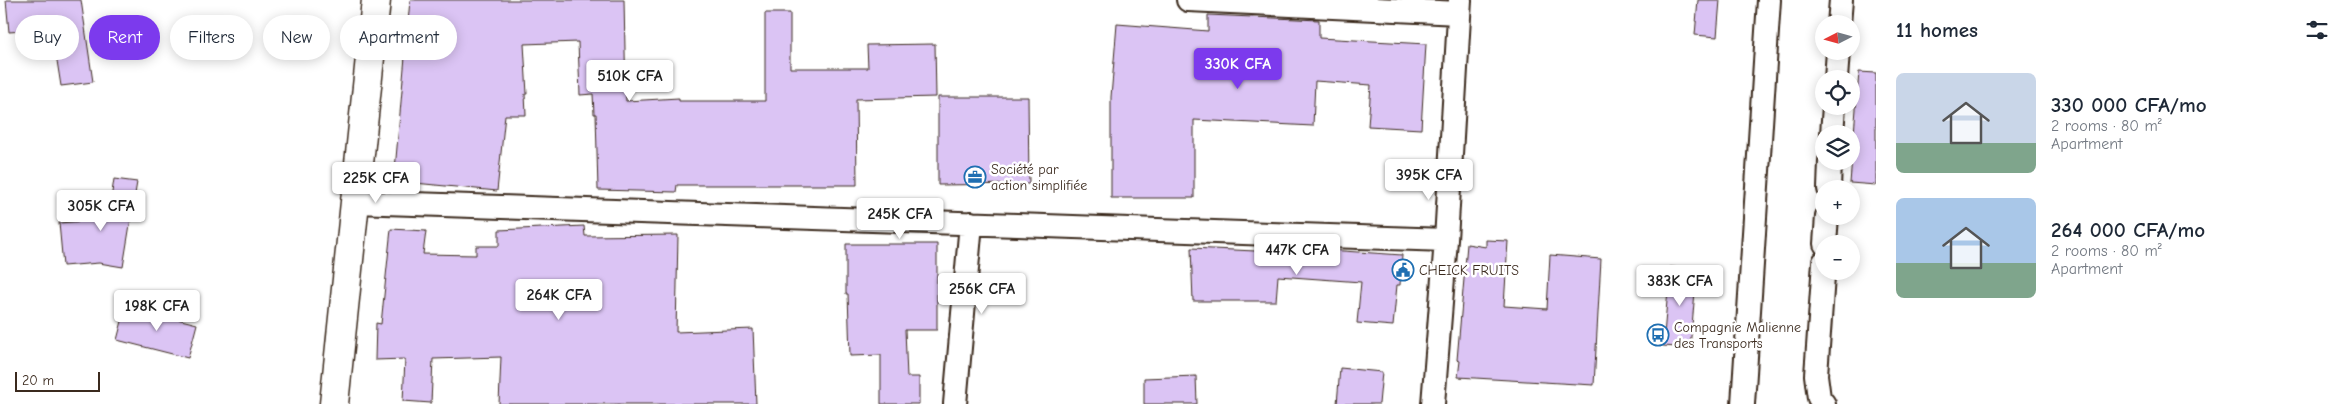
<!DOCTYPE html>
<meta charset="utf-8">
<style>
:root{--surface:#fff;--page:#f2f2f3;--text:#1f2937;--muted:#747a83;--accent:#7c3aed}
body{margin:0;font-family:"Comic Neue",sans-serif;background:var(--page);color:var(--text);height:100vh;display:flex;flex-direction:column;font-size:19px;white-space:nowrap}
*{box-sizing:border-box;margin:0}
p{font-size:16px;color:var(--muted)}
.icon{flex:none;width:28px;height:28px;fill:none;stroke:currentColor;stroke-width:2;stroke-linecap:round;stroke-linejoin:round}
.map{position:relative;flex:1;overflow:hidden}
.side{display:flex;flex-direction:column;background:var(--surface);width:475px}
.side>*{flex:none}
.guide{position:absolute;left:15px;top:15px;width:475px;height:45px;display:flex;gap:10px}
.needle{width:32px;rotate:264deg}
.controls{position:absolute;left:1815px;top:15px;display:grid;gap:10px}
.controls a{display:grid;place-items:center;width:45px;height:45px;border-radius:50%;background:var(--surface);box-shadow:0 2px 12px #0003;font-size:25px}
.scale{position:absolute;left:15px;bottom:12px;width:85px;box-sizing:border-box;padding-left:5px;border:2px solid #3b2a1e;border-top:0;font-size:14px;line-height:18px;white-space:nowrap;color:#3b2a1e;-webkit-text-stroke:4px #fff;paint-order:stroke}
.price{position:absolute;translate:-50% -42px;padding:0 11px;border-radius:5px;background:#fff;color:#222;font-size:16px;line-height:32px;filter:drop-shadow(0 1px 2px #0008)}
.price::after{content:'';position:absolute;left:50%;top:30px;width:15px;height:11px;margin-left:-8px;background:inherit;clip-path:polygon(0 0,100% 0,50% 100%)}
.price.active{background:var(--accent);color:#fff}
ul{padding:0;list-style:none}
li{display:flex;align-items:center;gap:15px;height:125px;padding:0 20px}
li span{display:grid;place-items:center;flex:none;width:140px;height:100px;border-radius:8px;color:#555}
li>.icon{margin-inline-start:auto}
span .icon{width:60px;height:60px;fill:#fffc;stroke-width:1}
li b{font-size:21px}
h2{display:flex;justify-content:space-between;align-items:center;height:60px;padding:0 20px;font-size:21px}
.pill{padding:0 18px;border-radius:22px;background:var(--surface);box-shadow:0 2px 12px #0003;font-size:18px;line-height:45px}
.pill.active{background:var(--accent);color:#fff}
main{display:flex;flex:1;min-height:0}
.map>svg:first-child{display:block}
.building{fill:#dbc4f4;stroke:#3b2a1e}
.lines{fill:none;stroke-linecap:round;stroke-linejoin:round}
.street-casing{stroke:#3b2a1e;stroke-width:26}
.secondary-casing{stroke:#3b2a1e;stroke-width:31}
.street{stroke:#fff;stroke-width:22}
.secondary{stroke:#fff;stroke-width:28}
.labels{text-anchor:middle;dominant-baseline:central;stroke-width:5;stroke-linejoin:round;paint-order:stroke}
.poi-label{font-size:14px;fill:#3b2a1e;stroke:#fff;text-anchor:start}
</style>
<main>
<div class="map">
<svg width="1876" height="404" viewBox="0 0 1876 404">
<rect width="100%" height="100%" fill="#fff"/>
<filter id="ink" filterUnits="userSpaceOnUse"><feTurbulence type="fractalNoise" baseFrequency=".02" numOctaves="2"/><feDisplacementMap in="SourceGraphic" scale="10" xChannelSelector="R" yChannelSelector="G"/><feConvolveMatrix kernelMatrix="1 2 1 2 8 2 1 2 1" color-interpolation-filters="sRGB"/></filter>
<g filter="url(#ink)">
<path class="building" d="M6 0H81L93 82 61 86 52 29 9 32Z
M410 0H624L626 101 679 98V101H765V13H790V68H868L867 45 935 44 936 97 856 99 857 185H677L676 192 598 190 596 114H594L593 94 580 95 578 42 524 44 527 94H525L526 115H505L497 191 394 181Z
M1698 0H1720L1717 37 1695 35Z
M1208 15 1319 20V38L1426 44 1421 129 1368 126 1371 85 1315 81 1313 126 1194 120V198H1111V97L1117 24 1208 31Z
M1859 72 1876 73V185L1850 183Z
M938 97H1028L1029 184 938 185Z
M114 179 137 182 123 267 99 263 63 266 59 223 108 219Z
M584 226 585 236 678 235 676 332 753 329 756 404H499L501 357 433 359 431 403 403 401 405 359 375 360 376 323 381 324 391 229 426 231 423 254 476 255V246H499V230Z
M1486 240 1508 241 1504 306 1547 309 1550 255 1601 259 1594 385 1458 377 1460 361 1457 360 1467 244 1486 247Z
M846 244H937V330H905L907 377H919V404H881V355L850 356 848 294H846Z
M1191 248 1298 253 1299 248 1402 255 1400 285H1397L1393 326 1357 323 1361 282 1278 276 1276 301H1193Z
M1670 267 1697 269 1690 348 1663 346Z
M126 306 197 324 188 358 117 340Z
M1340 368 1382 372 1379 404H1337Z
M1196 376 1197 404H1144V378Z"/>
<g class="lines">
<g class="street-casing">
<path id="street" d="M1188 0 1459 13
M1839 24 1841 0
M1836 79 1838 51
M1832 134 1834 106
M1829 189 1830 161
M355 202 1446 240
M1825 244 1827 216
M1824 262 1816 375 1819 398 1824 404
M955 404 971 223
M1433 404 1446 240 1460 0
M1743 404 1769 0"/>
</g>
<g class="secondary-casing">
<path id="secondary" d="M334 404 376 0"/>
</g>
<use href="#street" class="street"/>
<use href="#secondary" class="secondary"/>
</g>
</g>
<defs>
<g id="office-ring" transform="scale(1.125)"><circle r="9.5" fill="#fff" stroke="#1f6fb2" stroke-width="1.5"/><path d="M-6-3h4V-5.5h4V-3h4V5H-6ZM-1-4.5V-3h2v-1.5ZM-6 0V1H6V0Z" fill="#1f6fb2"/></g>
<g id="civic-ring" transform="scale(1.125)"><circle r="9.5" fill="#fff" stroke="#1f6fb2" stroke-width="1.5"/><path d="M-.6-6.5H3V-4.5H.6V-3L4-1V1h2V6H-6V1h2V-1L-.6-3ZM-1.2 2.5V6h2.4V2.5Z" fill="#1f6fb2"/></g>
<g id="bus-ring" transform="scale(1.125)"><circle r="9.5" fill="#fff" stroke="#1f6fb2" stroke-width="1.5"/><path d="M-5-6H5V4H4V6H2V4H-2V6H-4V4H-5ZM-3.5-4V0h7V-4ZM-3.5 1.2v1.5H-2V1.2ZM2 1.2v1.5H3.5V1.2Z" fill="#1f6fb2"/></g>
</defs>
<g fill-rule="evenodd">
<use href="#office-ring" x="975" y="177"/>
<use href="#civic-ring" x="1403" y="270"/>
<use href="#bus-ring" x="1658" y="335"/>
</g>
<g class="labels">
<g class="poi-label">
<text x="991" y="169">Société par<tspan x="991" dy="16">action simplifiée</tspan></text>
<text x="1419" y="270">CHEICK FRUITS</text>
<text x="1674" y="327">Compagnie Malienne<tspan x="1674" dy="16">des Transports</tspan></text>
</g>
</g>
</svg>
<div class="controls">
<a><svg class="needle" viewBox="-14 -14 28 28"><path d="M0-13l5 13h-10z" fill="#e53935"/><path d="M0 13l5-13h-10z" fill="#747a83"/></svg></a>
<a><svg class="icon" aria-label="locate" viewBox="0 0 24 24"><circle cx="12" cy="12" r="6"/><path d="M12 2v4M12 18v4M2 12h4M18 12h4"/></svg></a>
<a><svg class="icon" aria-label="layers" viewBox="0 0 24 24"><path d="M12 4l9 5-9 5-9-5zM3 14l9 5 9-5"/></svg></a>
<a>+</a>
<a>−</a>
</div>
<div class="scale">20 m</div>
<b class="price active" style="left:1238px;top:90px">330K CFA</b>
<b class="price" style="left:630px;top:102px">510K CFA</b>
<b class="price" style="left:1429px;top:201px">395K CFA</b>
<b class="price" style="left:376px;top:204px">225K CFA</b>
<b class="price" style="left:101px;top:232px">305K CFA</b>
<b class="price" style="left:900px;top:240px">245K CFA</b>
<b class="price" style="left:1297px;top:276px">447K CFA</b>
<b class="price" style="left:1680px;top:307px">383K CFA</b>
<b class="price" style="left:982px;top:315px">256K CFA</b>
<b class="price" style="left:559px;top:321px">264K CFA</b>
<b class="price" style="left:157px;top:332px">198K CFA</b>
<div class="guide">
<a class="pill">Buy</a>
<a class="pill active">Rent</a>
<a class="pill">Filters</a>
<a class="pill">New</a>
<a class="pill">Apartment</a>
</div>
</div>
<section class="side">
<h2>11 homes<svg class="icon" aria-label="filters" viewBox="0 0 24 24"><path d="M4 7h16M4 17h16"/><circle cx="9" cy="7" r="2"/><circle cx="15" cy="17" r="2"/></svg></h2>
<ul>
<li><span style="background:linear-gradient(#c9d6e8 70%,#7fa58c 0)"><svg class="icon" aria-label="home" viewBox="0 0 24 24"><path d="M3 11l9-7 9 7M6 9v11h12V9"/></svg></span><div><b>330 000 CFA/mo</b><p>2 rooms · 80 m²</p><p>Apartment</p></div></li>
<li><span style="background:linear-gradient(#a9c7e8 65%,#7fa58c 0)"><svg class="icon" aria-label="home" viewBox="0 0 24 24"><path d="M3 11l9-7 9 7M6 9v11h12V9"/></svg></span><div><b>264 000 CFA/mo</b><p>2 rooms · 80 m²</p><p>Apartment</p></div></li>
</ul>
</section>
</main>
